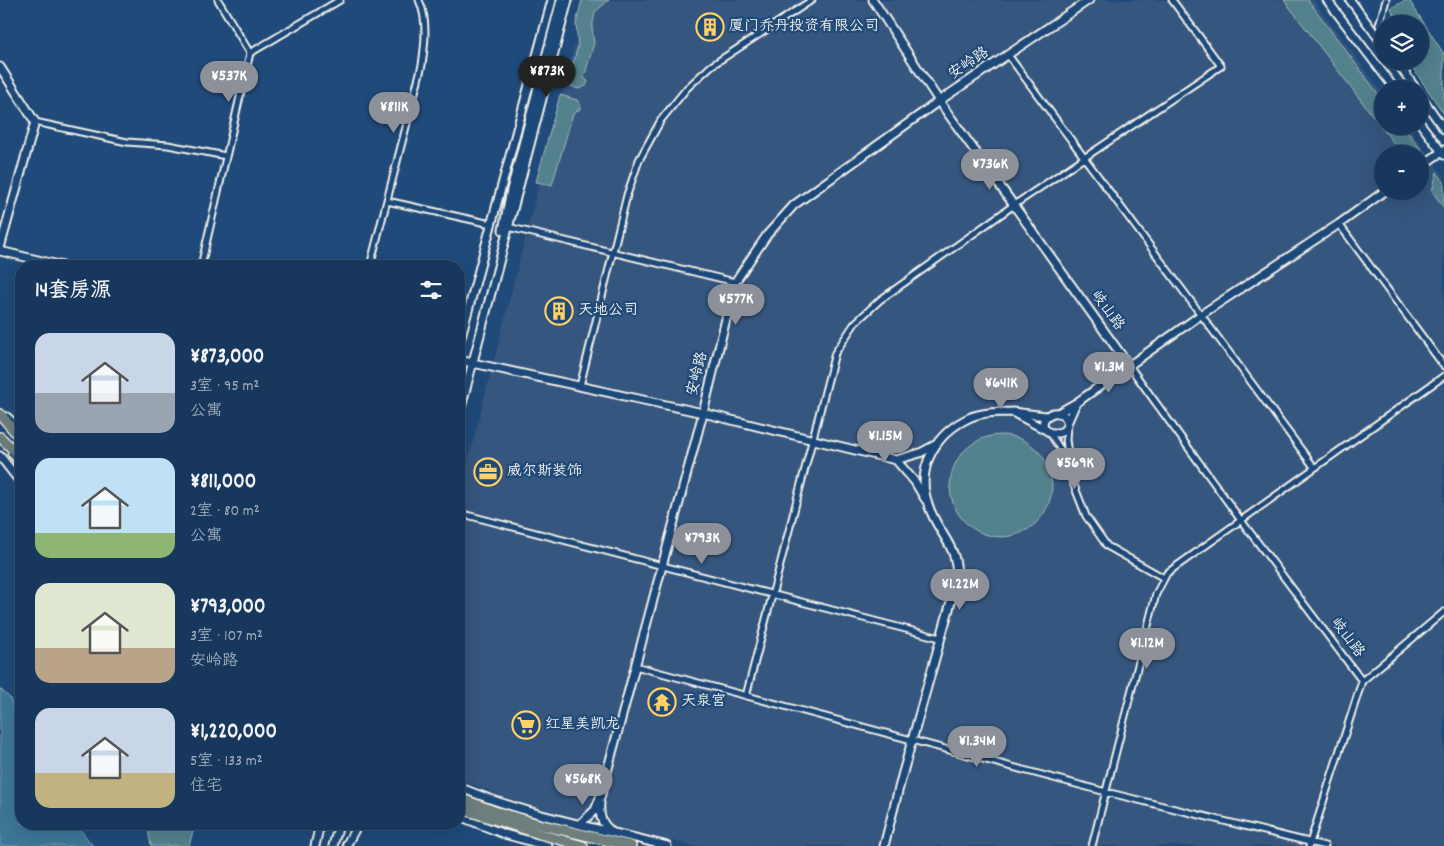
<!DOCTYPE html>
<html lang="zh">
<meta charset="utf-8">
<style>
:root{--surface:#17385c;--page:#203f62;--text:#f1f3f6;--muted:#9eacbb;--line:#365272;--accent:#8c9099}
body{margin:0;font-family:Dekko,"LXGW WenKai TC",sans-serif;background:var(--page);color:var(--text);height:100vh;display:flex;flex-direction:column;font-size:19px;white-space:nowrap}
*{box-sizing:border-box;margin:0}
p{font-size:16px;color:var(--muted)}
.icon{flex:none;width:28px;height:28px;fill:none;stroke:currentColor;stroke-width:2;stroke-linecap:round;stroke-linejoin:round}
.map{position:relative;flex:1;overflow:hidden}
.sheet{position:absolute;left:15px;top:260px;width:450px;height:570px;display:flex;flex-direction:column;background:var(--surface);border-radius:20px;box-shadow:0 5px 20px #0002,0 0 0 1px var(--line)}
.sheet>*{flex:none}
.controls{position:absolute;left:1374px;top:15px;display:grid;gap:10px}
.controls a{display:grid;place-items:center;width:55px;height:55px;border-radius:50%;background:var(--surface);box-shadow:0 5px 20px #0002,0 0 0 1px var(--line);font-size:25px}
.price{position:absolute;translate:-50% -42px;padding:0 11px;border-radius:18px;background:var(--accent);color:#fff;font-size:16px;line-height:32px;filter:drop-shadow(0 1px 2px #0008)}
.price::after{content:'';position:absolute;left:50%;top:30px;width:15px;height:11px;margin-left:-8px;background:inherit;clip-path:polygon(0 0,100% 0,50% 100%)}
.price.selected{background:#222;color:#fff}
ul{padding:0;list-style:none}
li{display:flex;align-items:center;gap:15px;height:125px;padding:0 20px}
li span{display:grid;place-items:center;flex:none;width:140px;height:100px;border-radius:15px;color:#555}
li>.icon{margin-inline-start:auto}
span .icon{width:60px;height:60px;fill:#fffc;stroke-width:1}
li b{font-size:21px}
h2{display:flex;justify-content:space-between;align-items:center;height:60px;padding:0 20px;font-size:21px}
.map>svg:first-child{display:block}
.built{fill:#36567f;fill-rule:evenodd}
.green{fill:#52818c;stroke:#a3b9ba}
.water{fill:#3d7697;stroke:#86a7b7}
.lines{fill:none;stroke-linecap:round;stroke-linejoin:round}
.street-casing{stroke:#f4f1e8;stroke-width:9}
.secondary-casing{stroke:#f4f1e8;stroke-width:11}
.highway-casing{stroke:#f4f1e8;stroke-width:12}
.street{stroke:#1f4a7a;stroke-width:5}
.secondary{stroke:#1f4a7a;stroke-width:7}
.highway{stroke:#6d7e7c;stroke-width:9}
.highway-bridge-casing{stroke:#f4f1e8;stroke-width:12;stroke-linecap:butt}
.highway-bridge{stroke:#6d7e7c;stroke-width:9}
.labels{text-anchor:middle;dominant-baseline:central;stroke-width:4.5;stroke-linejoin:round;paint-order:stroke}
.poi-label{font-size:15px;fill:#f4f1e8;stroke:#1f4a7a;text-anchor:start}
.street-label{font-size:15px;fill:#f4f1e8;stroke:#1f4a7a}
</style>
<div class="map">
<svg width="1444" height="846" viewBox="0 0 1444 846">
<rect width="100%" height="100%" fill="#1f4a7a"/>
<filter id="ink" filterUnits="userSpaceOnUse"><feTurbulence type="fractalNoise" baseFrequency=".02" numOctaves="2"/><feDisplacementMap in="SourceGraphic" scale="10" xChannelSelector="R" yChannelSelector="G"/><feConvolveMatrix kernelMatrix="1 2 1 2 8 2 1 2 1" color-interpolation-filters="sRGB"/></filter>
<g filter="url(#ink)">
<path class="built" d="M586 0H1313L1382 93V126H1407L1444 176V846H693L521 804 459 779V497ZM1382 154H1420V191H1382Z"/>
<path class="green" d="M582 0H609L595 12 592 28 594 43 584 78 588 81 586 86 578 89 567 84 578 46 576 23Z
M1284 0H1308L1382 99V126H1403L1426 156 1420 163V154H1402Z
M1406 0H1409L1444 54V114L1408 61H1420V24H1397L1391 8Z
M560 95 577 100 580 104V109L573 114 552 185 536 182Z
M1437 172 1444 182V208L1432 191Z
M950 486a51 51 0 1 1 102 0a51 51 0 1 1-102 0Z
M147 824H195L189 846H151Z"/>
<path class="water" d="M0 689 10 698 21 738V824H76L93 846H0Z"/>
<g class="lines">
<g class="street-casing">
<path id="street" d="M218 0 250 53
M1379 25 1386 0
M1008 55 1314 467
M35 122 127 142 168 145 226 156
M387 201 491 224
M1339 224 1444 366
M508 227 735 282
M201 266 250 53 340 0
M370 266 422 65C425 44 428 20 419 0
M1130 367 1240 519 1362 681
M580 386 627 195 639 160 661 120 687 88 711 66 812 0
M1050 433 1064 455 1072 480 1066 440 1067 427
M1072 480 1086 516 1107 546 1164 578
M459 513 940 638
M635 666 1106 792 1325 846
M746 696 835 353 855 323 880 300 1014 205 1221 66 1172 0
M1092 846 1156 594 1167 573 1444 376
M1309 846 1362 681 1444 612"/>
</g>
<g class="secondary-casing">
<path id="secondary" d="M873 0 939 101 1130 367
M1327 0 1395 89
M1350 0 1382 43
M1396 61 1416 89
M0 67 35 122 0 248
M1420 95 1444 129
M1420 123 1444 155
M1420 167 1444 150
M503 230 511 190 561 0
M0 251 63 266
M459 344 552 0
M459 360 703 413 896 460
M1076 403 1202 314 1339 224 1385 191
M1053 413C1072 411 1072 434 1054 433 1043 433 1037 419 1053 413Z
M1058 413 1076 403 1068 421
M459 415 568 0
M7 417 21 430
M1046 430 1012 412 1046 416
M12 453 21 464
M0 456 21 483
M925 499 915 482 896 460 920 453 935 445
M459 787C525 815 598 828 667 846
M600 803C599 815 601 823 611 831
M459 816 504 834 548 846
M580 824 595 810 600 798 703 413 735 282 767 235 794 205 939 101 1089 0
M347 844 358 824
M315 846 320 824
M333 846 339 824
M884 846 902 776 956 584C961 546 938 536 928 504 915 466 937 432 971 417 984 412 999 412 1012 412"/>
</g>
<g class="highway-casing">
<path id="highway" d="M0 414 21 439
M0 437 21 457
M542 825 631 846
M540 834 583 846"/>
</g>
<use href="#street" class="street"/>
<use href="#secondary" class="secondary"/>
<use href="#highway" class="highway"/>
<g class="highway-bridge-casing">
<path id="highway-bridge" d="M459 798 494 811 542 825
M459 808 540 834"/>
</g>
<use href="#highway-bridge" class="highway-bridge"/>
</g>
</g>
<defs>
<g id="building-ring" transform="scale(1.4375)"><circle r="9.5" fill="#1f4a7a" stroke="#ffd166" stroke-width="1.5"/><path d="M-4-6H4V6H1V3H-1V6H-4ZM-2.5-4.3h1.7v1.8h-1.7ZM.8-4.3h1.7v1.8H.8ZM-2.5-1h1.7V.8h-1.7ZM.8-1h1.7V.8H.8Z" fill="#ffd166"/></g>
<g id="office-ring" transform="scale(1.4375)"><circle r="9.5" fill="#1f4a7a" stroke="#ffd166" stroke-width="1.5"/><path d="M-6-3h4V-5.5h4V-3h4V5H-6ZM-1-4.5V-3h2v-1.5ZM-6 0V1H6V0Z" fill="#ffd166"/></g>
<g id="temple-ring" transform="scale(1.4375)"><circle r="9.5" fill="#1f4a7a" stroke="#ffd166" stroke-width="1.5"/><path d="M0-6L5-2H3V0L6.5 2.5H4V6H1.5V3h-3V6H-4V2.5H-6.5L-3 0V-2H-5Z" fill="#ffd166"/></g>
<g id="supermarket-ring" transform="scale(1.4375)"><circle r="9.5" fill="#1f4a7a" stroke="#ffd166" stroke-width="1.5"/><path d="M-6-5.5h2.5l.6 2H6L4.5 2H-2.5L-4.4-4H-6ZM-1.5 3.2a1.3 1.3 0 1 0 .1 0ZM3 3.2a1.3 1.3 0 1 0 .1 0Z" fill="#ffd166"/></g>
</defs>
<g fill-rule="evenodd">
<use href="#building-ring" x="710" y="27"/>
<use href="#building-ring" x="559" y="311"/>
<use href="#office-ring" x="488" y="472"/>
<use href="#temple-ring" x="662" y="702"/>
<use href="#supermarket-ring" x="526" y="725"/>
</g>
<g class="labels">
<g class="poi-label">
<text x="729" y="27">厦门乔丹投资有限公司</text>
<text x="578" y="311">天地公司</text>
<text x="507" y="472">威尔斯装饰</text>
<text x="681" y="702">天泉宫</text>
<text x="545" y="725">红星美凯龙</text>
</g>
<g class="street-label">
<text transform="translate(969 64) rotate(-34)">安岭路</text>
<text transform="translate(1107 311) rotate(54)">岐山路</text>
<text transform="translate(698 374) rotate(-76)">安岭路</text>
<text transform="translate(1347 638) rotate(53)">岐山路</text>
</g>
</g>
</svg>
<div class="controls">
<a><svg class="icon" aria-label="layers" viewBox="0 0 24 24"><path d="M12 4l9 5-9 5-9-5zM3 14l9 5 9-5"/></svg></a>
<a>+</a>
<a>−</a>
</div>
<b class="price selected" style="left:547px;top:98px">¥873K</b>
<b class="price" style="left:229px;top:103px">¥537K</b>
<b class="price" style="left:394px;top:134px">¥811K</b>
<b class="price" style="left:990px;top:191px">¥736K</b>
<b class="price" style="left:736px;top:326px">¥577K</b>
<b class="price" style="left:1109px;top:394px">¥1.3M</b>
<b class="price" style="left:1001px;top:410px">¥641K</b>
<b class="price" style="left:885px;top:463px">¥1.15M</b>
<b class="price" style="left:1075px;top:490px">¥569K</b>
<b class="price" style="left:702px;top:565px">¥793K</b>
<b class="price" style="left:960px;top:611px">¥1.22M</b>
<b class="price" style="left:1147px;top:670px">¥1.12M</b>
<b class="price" style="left:977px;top:768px">¥1.34M</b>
<b class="price" style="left:583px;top:806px">¥568K</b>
<section class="sheet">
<h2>14套房源<svg class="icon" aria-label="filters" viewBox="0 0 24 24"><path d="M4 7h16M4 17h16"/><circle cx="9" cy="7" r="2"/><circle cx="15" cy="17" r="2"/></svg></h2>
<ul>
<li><span style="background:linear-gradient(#c9d6e8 60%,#9aa5b1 0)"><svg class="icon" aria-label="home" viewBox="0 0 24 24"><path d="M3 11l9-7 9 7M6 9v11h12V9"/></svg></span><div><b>¥873,000</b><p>3室 · 95 m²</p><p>公寓</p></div></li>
<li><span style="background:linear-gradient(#bfe0f5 75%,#8fb573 0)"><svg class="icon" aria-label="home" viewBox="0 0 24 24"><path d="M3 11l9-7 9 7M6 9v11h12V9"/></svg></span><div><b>¥811,000</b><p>2室 · 80 m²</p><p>公寓</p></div></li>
<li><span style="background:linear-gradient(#dfe7d0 65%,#b9a48a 0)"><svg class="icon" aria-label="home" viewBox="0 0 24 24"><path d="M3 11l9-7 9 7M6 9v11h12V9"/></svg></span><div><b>¥793,000</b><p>3室 · 107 m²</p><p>安岭路</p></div></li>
<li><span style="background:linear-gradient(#c9d6e8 65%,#c2b280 0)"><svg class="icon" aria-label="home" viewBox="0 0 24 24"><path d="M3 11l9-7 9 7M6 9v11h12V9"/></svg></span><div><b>¥1,220,000</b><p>5室 · 133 m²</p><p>住宅</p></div></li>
</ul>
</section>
</div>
